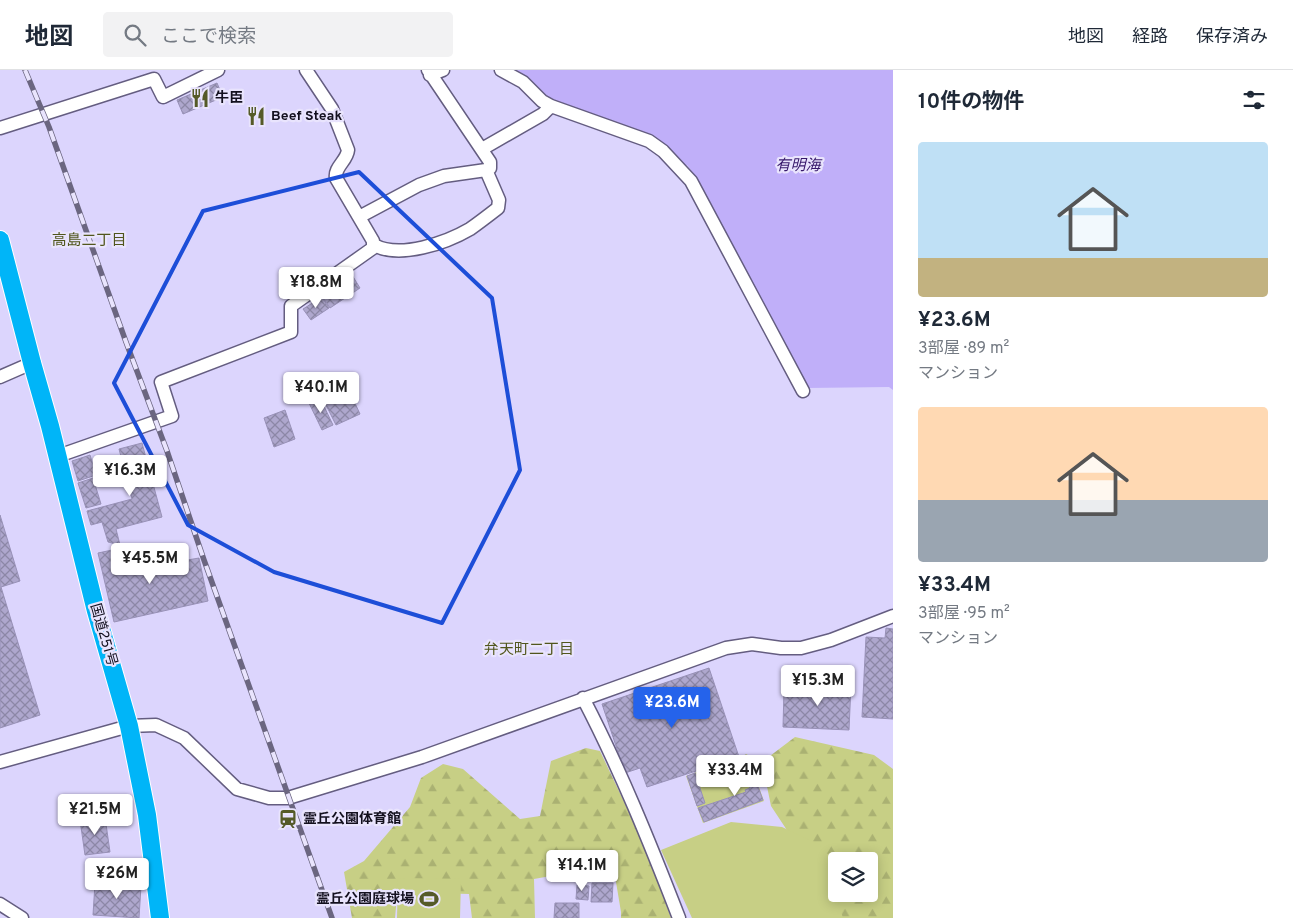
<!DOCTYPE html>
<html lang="ja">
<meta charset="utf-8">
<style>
:root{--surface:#fff;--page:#f2f2f3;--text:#1f2937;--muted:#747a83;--line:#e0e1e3;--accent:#2563eb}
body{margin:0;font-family:Overpass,"Noto Sans JP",sans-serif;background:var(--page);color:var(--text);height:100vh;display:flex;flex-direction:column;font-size:19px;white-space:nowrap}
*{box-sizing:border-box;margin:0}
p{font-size:16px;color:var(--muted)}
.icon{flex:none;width:28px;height:28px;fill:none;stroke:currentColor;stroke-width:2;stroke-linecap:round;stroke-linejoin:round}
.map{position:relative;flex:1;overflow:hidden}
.details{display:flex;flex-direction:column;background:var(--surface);width:400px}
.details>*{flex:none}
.tools{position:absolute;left:828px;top:782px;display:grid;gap:10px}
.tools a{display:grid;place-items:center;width:50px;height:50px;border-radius:5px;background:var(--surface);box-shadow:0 2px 12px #0003;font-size:25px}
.price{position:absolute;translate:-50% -42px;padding:0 11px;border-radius:5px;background:#fff;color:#222;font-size:16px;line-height:32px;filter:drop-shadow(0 1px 2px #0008)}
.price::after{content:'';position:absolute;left:50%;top:30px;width:15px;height:11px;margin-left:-8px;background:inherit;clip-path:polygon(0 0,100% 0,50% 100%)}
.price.active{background:var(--accent);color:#fff}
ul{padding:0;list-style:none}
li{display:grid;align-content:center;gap:10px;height:265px;padding:0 25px}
li span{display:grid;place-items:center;height:155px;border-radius:5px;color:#555}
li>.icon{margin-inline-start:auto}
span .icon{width:90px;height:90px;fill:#fffc;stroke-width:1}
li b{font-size:21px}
h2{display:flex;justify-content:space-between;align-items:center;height:60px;padding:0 25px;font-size:21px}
header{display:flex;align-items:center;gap:30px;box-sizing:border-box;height:70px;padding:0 25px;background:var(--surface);border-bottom:1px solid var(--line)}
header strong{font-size:24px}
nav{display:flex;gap:28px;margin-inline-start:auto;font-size:18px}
.search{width:350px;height:45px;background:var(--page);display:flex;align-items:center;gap:12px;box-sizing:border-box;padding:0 18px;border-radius:5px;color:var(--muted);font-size:19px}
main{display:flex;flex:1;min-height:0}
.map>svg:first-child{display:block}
.forest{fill:url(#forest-firs);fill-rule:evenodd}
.green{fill:#c7cf85}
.water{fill:#c0aff9}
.building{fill:url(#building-cross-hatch);stroke:#9891b7}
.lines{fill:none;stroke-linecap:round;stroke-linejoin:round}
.minor-casing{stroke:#645d80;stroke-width:15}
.highway-casing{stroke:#fff;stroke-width:20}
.minor{stroke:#fff;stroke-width:12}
.highway{stroke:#00b5f8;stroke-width:18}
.rail-casing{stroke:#6b6680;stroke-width:5.5}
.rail{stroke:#e9e4fd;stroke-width:4;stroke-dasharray:11;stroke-linecap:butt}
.marked{fill:none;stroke:#1d4ed8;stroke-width:4;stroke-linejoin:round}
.labels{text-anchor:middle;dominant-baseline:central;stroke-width:4.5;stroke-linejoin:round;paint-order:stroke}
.poi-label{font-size:14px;font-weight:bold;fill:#13101e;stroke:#e9e4fd;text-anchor:start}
.street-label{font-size:14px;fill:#13101e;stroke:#e9e4fd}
.water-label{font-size:15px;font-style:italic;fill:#36176a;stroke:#e9e4fd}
.neighbourhood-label{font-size:15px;fill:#51561c;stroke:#e9e4fd}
</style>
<header>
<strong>地図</strong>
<div class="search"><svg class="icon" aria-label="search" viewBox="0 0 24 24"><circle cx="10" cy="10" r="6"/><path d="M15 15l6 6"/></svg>ここで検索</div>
<nav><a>地図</a><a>経路</a><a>保存済み</a></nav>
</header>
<main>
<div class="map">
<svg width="893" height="848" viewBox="0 0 893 848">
<defs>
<pattern id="forest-firs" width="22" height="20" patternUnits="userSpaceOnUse" patternTransform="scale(1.25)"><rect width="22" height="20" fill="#c7cf85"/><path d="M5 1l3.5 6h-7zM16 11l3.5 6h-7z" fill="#aab172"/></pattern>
<pattern id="building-cross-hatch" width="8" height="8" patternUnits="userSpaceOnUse" patternTransform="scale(1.25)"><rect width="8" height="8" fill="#aea7cd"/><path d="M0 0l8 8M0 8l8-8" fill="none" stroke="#8c87a6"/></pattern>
</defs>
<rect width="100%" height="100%" fill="#dcd5fd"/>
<path class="forest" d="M795 667 874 685 893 699V848H833L804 786 771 736 762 692ZM836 791H869V824H836Z
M586 678 600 681 645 776 671 848H621V842L614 800 606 796 534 809 535 848H472L469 824 403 822 397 826 395 848H352L344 802 364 791 410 737 421 708 443 694 463 699 520 749 540 746 551 691Z"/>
<path class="green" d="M747 684 764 731 703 753 686 706Z
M731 752 782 757 820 775 843 848H692L661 780Z
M398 808 461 809 460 848H397Z"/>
<path class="water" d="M514 0H893V320L889 317 807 318 721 154 692 104 693 103 687 95 684 97 664 74 651 66 552 31C538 22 529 8 514 0Z"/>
<path class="building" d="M217 13 223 27 183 44 177 30Z
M352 205 360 218 330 238 322 226Z
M322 227 329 238 311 250 303 239Z
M347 316 360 344 336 355 322 327Z
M320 328 333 355 322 360 309 333Z
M285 340 295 369 274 377 264 348Z
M142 373 162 447 116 459 120 475 108 472 102 452 91 455 87 441 132 429 119 379Z
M90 385 96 405 78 411 72 391Z
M93 408 101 434 86 438 78 413Z
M0 445 20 511 1 517 40 645 0 658Z
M117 479 153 496 199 488 208 531 114 552 98 483Z
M886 558 893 559V649L862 647 866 567 885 568Z
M709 598 739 687 647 717 640 698 625 703 602 634Z
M807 613 851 615 849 660 783 657 784 620 807 621Z
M746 685 763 730 704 752 698 738 746 722 745 720 750 718 739 688Z
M695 703 705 733 697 736 687 706Z
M105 747 110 782 85 785 80 750Z
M595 787 612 788V806H595Z
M95 813 141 816 139 848 93 845Z
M592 813H613L612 832H591Z
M577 815 589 816 588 830 576 829Z
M555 833H579V848H554Z"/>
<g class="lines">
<g class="minor-casing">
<path id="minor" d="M501 0 523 12 542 31 551 36 649 71 663 81 691 111 803 321
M430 5 443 0
M0 58 154 9 163 27 218 0
M482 79 543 44 551 36
M359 147 419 115 444 106 486 100 490 98V92L428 0
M374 175C400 189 446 173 470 159 480 152 489 145 498 138L499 130 486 100
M0 307 32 293
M58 386 172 346 161 312 291 262V236L373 178V171L336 108C334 97 347 91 348 80L332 39 306 0
M583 628C620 699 650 773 679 848
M0 692 129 656 156 655 184 668 237 719 269 728H288L422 687 726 578 752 574 781 578H801L831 570 893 546
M0 834 22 848"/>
</g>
<g class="highway-casing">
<path id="highway" d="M0 170 32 293 50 356 96 541 129 656 147 745 160 848"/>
</g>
<use href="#minor" class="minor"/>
<use href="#highway" class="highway"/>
<g class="rail-casing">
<path id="rail" d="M25 0 49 57 126 272 167 381 204 490 332 848"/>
</g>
<use href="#rail" class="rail"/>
</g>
<path class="marked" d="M359 102 492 228 520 400 442 553 274 502 188 455 114 313 203 141Z"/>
<defs>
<g id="restaurant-bare" transform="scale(1.5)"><path d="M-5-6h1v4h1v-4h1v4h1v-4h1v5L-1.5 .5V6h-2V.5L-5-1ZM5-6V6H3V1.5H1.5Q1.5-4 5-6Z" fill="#555a28" stroke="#e9e4fd" stroke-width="2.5" paint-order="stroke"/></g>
<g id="station-bare" transform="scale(1.5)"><path d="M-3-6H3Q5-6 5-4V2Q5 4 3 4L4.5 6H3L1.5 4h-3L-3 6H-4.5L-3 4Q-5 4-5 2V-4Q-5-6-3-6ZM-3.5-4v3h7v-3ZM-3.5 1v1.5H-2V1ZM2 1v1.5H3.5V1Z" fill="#555a28" stroke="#e9e4fd" stroke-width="2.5" paint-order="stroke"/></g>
<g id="stadium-bare" transform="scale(1.5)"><path d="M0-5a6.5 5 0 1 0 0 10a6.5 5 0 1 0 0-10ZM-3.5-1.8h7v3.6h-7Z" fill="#555a28" stroke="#e9e4fd" stroke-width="2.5" paint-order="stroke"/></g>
</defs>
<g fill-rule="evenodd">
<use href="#restaurant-bare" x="200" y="28"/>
<use href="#restaurant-bare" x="256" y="46"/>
<use href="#station-bare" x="288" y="749"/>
<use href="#stadium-bare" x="429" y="829"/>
</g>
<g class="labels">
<g class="poi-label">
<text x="215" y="28">牛臣</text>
<text x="271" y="46">Beef Steak</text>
<text x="303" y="749">霊丘公園体育館</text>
<text x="414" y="829" text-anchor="end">霊丘公園庭球場</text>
</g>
<g class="street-label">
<text transform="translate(103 565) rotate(74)">国道251号</text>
</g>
<g class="water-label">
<text x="798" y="96">有明海</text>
</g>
<g class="neighbourhood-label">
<text x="89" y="171">高島二丁目</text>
<text x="529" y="580">弁天町二丁目</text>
</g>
</g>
</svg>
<div class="tools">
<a><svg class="icon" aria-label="layers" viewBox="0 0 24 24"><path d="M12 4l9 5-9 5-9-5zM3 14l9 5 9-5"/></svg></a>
</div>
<b class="price" style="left:316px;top:239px">¥18.8M</b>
<b class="price" style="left:321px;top:344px">¥40.1M</b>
<b class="price" style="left:130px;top:427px">¥16.3M</b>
<b class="price" style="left:150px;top:515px">¥45.5M</b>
<b class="price" style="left:818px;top:637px">¥15.3M</b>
<b class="price active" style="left:672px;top:659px">¥23.6M</b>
<b class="price" style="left:735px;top:727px">¥33.4M</b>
<b class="price" style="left:95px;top:766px">¥21.5M</b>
<b class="price" style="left:582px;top:822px">¥14.1M</b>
<b class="price" style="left:117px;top:830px">¥26M</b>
</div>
<section class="details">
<h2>10件の物件<svg class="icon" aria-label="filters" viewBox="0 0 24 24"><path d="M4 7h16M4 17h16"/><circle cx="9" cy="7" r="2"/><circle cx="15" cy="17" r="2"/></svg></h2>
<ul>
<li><span style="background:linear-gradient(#bfe0f5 75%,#c2b280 0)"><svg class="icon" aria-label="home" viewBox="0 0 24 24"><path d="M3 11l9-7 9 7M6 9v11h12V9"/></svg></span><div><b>¥23.6M</b><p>3部屋 · 89 m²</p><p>マンション</p></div></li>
<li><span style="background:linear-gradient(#ffd9b3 60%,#9aa5b1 0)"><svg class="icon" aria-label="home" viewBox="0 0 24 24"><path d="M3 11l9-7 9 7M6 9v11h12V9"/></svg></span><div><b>¥33.4M</b><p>3部屋 · 95 m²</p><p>マンション</p></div></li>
</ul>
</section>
</main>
